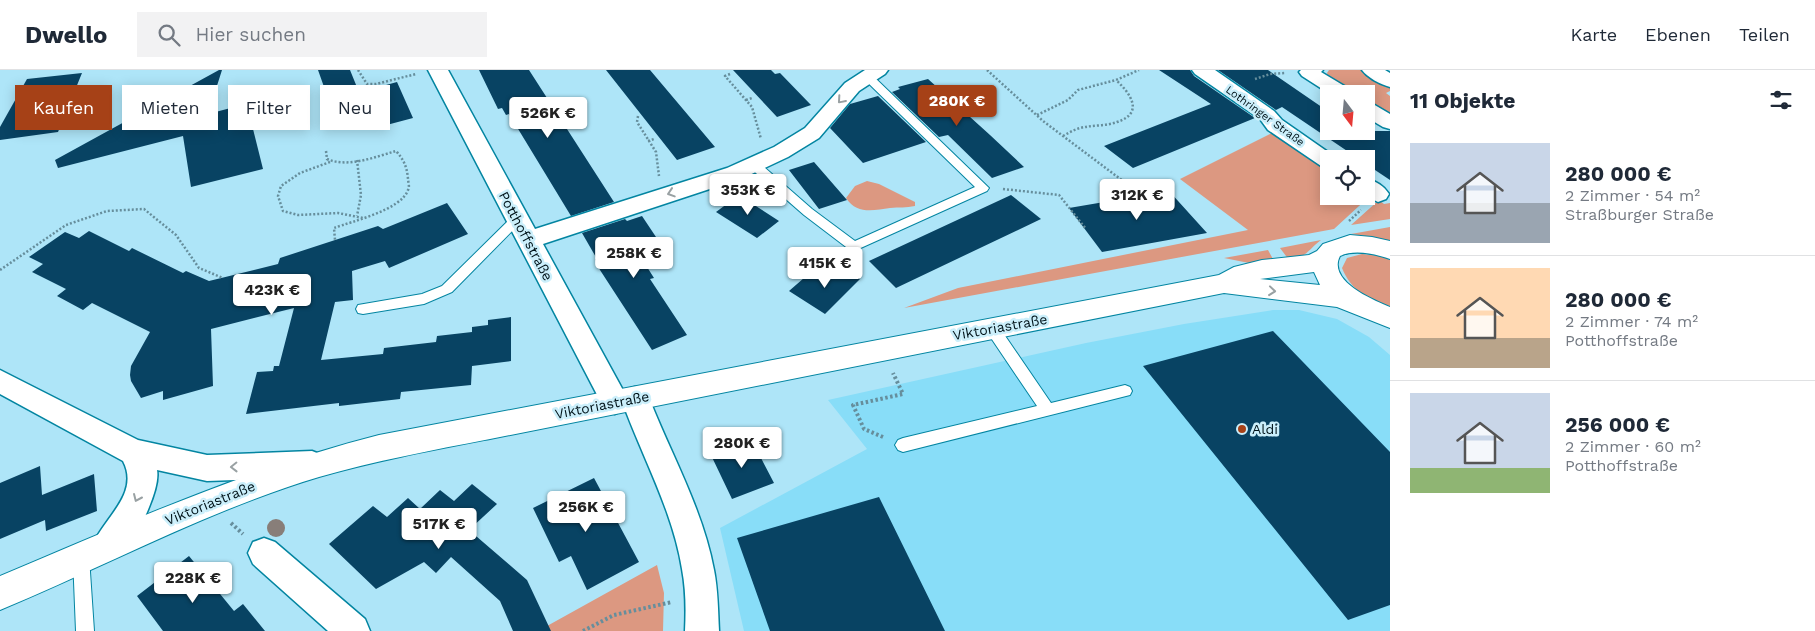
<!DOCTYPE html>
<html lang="de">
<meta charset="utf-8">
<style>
:root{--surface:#fff;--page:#f2f2f3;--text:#1f2937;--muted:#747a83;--line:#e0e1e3;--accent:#a64117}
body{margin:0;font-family:"Work Sans",sans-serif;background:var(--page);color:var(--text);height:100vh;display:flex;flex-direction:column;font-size:19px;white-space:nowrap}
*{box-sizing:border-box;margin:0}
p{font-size:16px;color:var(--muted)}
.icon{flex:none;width:28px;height:28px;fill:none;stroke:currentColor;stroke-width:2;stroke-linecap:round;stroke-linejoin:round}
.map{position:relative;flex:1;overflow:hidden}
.panel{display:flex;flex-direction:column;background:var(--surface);width:425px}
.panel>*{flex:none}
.hud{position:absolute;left:15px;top:15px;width:475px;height:45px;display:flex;gap:10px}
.needle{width:32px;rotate:164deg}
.buttons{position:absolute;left:1320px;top:15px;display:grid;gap:10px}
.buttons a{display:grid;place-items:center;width:55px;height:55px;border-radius:0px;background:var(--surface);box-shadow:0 2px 12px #0003;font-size:25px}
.price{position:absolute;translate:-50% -42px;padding:0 11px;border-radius:5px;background:#fff;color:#222;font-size:16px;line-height:32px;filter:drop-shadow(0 1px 2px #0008)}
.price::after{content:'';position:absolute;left:50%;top:30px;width:15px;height:11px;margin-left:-8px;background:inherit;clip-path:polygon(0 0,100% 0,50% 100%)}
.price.current{background:var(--accent);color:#fff}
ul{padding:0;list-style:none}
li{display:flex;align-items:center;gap:15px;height:125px;padding:0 20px}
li+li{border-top:1px solid var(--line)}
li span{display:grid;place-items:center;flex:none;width:140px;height:100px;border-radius:0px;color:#555}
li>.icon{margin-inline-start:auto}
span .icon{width:60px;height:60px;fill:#fffc;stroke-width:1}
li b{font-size:21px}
h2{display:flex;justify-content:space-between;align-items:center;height:60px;padding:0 20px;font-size:21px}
.chip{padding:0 18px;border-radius:0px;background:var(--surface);box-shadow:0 2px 12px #0003;font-size:18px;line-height:45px}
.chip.current{background:var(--accent);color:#fff}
header{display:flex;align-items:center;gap:30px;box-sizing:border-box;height:70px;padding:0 25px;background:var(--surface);border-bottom:1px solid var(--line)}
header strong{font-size:24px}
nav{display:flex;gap:28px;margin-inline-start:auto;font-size:18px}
.search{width:350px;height:45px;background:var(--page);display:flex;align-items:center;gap:12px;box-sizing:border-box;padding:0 18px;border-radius:0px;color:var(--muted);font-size:19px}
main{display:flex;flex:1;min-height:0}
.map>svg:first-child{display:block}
.built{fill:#88ddf8}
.green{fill:#dc9881}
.building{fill:#084363}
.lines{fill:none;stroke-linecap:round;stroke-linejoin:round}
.service-casing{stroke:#0385a1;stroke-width:2}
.minor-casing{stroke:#0385a1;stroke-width:3}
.secondary-casing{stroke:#0385a1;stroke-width:2}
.path-far1{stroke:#668e9c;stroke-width:2.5;stroke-dasharray:2 2;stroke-linecap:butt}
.path{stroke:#668e9c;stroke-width:4;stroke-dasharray:2.5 2.5;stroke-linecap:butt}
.service{fill:#fff;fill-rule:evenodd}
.minor{fill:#fff;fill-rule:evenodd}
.secondary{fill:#fff;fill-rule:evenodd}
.tree{fill:#887e79}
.oneway{stroke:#99a1a3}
.poi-dot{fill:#a64117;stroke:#cbeffb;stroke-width:2}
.labels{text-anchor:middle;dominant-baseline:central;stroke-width:5;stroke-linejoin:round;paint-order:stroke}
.far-street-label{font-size:11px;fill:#001319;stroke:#cbeffb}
.street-label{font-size:14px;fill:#001319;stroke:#cbeffb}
.poi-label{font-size:14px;fill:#001319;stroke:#cbeffb;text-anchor:start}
</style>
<header>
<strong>Dwello</strong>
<div class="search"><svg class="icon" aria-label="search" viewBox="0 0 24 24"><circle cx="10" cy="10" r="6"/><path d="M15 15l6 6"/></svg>Hier suchen</div>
<nav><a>Karte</a><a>Ebenen</a><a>Teilen</a></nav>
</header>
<main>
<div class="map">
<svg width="1390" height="561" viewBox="0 0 1390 561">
<rect width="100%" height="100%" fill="#aee5f8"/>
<path class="built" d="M1273 240H1299L1337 249 1369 267 1390 285V561H744L720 458 867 379 828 330 1086 273 1184 254Z"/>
<path class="green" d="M1329 0H1364L1390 15V21L1386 23 1390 26V45L1366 33V24H1352L1328 7 1327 3Z
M1276 61 1329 96V126H1366V121L1371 125 1334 159 904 238 958 218 1248 160 1180 109Z
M867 111 879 114 915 132V136C906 138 899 137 890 138 874 140 857 145 846 128L855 116Z
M1379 130 1384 134 1390 133V149L1351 155Z
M1390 157V172L1373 167 1351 164Z
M1321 170C1308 180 1307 187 1289 190L1280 178Z
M1268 180 1274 191 1249 193 1224 188Z
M1362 184 1381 186 1390 190V236C1368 233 1350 218 1342 198L1347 188Z
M657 495 664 523 663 561H538Z"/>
<path class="building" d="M219 0H222L208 44 283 24 291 49 253 59 263 99 191 117 183 66 58 98 55 90Z
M318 0H350L365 37 334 45Z
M479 0H529L614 132 571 146 509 44 506 45 502 38 498 39Z
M606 0H650L715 77 677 90Z
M733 0H771L775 4 780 3 811 35 777 47Z
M1159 0H1190L1194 6 1255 48 1133 98 1104 76 1211 34Z
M1218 0H1268L1329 42V61H1390V110L1366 94V89H1359L1282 37 1276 40Z
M82 3 58 62 0 70V57L27 9Z
M928 9 990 65 1024 97 992 108 948 65 939 67 892 22 900 19 898 17Z
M397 12 413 48 379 57 364 21Z
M878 26 926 72 863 93 830 58 850 34Z
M814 92 847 130 819 139 789 100Z
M1169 121 1207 163 1102 182 1069 138Z
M739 125 779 151 757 168 716 142Z
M1011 125 1041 149 896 218 869 191Z
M447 133 468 164 389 198 385 191 352 201 353 230 335 232 321 290 383 284 384 278 436 272 437 266 472 262V257L488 255V250L511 247V291L472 296 471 315 401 322 400 329 339 336V333L246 344 257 302 273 301 274 296H279L294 238 211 259 213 316 163 330V321L141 328 131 311 130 305 131 296 150 262 92 233 83 240 57 226 66 219 32 202 43 194 29 187 65 162 79 168 89 161 129 181 132 178 183 203 186 201 209 211 278 194 280 188 378 156 383 159Z
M642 146 658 170 635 178 654 208 650 209 687 265 652 280 600 200 595 189H597L582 163 625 149 627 151Z
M838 196 860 209 825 244 789 221 812 201 825 209Z
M1273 261 1390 382V535L1348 550 1143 296Z
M751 369 774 413 732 429 710 383Z
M40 396 42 425 94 404 97 441 46 461 45 450 0 469V413Z
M594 408 639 492 587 520 571 486 559 492 533 438Z
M472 414 497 434 469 460 527 510 551 561H513L500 531 451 487 436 503 424 492 376 519 329 474 373 436 387 447 408 428 420 439 440 420 454 431Z
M879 427 945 561H770L737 468Z
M189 486 234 541 243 534 265 561H163L137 526Z"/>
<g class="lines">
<g class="service-casing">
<path id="service" d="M868 4 872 5 989 118 987 121 854 181 850 180 804 145 749 97 747 94 749 91H757L812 139 855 171 975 117 864 9 863 7Z
M517 145 521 146 523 149 521 152 452 222 424 234 363 244 358 243 356 239 358 235 422 224 442 216 513 146Z
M992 253 997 254 1051 333 1125 315 1130 317 1132 321 1130 325 903 382 898 380 895 375 898 370 903 368 1037 336 987 262 985 258 987 254Z
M81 479 87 481 89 487 94 561H76L73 487 75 481Z"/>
</g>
<g class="minor-casing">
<path id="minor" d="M428 0H448L535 159 727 98 774 77 805 58 845 13 865 0H888L885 4 859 21 819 68 788 87 743 108 543 174 624 322 625 320 635 317 645 320 649 328C671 384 703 440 714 500 718 520 718 541 719 561H685C686 540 686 520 682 499 673 443 645 392 625 339L615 344 605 340Z
M1192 0H1215L1274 41 1282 50 1338 89H1329V98L1321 96 1268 60 1260 49 1195 4Z
M1301 0H1323L1321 2 1351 20 1354 24H1330L1302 6 1299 2Z
M1362 0H1385L1390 3V17C1380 14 1368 8 1362 0Z
M1366 32 1373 34 1390 44V59L1383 57 1366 47Z
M1366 109C1376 111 1384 116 1389 124L1386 129 1378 132 1366 126Z
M0 300 138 370 207 385 312 381 322 385 327 394 322 403 312 407 207 411 157 400C161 419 135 473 120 485 117 487 112 488 109 489L98 484 93 474C105 447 140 423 123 391L0 324Z
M264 468 275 472 365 549 370 561H328L253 494 248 483 253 472Z"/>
</g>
<g class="secondary-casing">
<path id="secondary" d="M1350 165 1372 167 1390 171V189C1375 184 1355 179 1340 186 1327 211 1373 230 1390 237V258L1337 237 1224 223 490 369C433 380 375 391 319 407 209 440 106 496 0 540V506C126 453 246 399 379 365L1219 205 1234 197 1262 190 1309 185 1317 181 1323 174ZM1314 202 1320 215 1260 209Z"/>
</g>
<path class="path-far1" d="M358 0 367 14H376L416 4
M987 0 1043 51 1127 114
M730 4 725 6 752 37 761 69
M1255 9 1270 4 1285 3
M746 30 752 28
M1037 45 1068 30 1078 20 1116 10 1139 0
M638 46 637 52 656 82 659 106
M1063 66C1070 62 1077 58 1085 57 1095 55 1107 56 1117 52 1145 43 1130 23 1116 10
M648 71 654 69
M326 81 327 89C348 98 375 87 396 81 404 90 407 97 408 109 408 112 410 116 408 120 401 140 353 151 334 158L335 170
M357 90 361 125 357 146
M330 92 300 103 281 116 278 126 283 141 298 145 338 143 363 148
M1003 119 1059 125 1086 159
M1349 151 1361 140
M0 200 66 155 107 141 144 139 176 165 199 198 223 208"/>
<path class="path" d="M883 367 864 359 853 335 903 324 893 303
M231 453 243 464
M583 561 614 545 672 532"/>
<use href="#service" class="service"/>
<use href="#minor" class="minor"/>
<use href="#secondary" class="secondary"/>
</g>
<circle class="tree" cx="276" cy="458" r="9"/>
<defs><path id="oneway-chevron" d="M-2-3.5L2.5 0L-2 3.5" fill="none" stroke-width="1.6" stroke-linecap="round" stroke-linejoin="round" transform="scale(1.25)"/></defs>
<g class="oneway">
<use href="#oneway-chevron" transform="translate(841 30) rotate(131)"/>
<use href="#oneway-chevron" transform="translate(671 123) rotate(162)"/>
<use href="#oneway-chevron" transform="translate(1272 221) rotate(6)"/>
<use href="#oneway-chevron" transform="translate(234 397) rotate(179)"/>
<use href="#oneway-chevron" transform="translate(137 428) rotate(114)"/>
</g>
<circle class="poi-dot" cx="1242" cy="359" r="5"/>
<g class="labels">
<g class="far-street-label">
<text transform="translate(1265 46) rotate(36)">Lothringer Straße</text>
</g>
<g class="street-label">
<text transform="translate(526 166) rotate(62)">Potthoffstraße</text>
<text transform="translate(1000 257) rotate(-10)">Viktoriastraße</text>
<text transform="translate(602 335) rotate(-11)">Viktoriastraße</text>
<text transform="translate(210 433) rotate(-22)">Viktoriastraße</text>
</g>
<g class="poi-label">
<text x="1252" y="359">Aldi</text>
</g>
</g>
</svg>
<div class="buttons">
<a><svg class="needle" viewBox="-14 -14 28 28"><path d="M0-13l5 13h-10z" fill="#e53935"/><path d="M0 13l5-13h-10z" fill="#747a83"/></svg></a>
<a><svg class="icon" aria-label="locate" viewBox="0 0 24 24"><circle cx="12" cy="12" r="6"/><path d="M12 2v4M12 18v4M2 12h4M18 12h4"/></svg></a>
</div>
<b class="price current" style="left:957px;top:57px">280K €</b>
<b class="price" style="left:548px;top:69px">526K €</b>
<b class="price" style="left:748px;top:146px">353K €</b>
<b class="price" style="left:1137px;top:151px">312K €</b>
<b class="price" style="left:634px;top:209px">258K €</b>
<b class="price" style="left:825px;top:219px">415K €</b>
<b class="price" style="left:272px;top:246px">423K €</b>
<b class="price" style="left:742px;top:399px">280K €</b>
<b class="price" style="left:586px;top:463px">256K €</b>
<b class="price" style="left:439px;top:480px">517K €</b>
<b class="price" style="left:193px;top:534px">228K €</b>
<div class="hud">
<a class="chip current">Kaufen</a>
<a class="chip">Mieten</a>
<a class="chip">Filter</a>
<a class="chip">Neu</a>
</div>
</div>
<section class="panel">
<h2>11 Objekte<svg class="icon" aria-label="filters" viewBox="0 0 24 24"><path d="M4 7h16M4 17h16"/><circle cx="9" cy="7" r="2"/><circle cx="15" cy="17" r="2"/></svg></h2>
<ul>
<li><span style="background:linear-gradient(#c9d6e8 60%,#9aa5b1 0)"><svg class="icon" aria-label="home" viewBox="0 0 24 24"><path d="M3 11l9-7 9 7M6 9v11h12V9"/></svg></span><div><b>280 000 €</b><p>2 Zimmer · 54 m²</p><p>Straßburger Straße</p></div></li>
<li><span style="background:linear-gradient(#ffd9b3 70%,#b9a48a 0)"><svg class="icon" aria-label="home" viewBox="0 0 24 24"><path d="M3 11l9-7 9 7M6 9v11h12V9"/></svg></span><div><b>280 000 €</b><p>2 Zimmer · 74 m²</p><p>Potthoffstraße</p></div></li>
<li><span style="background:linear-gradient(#c9d6e8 75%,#8fb573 0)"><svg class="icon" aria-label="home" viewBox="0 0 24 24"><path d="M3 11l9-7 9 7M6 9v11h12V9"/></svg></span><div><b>256 000 €</b><p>2 Zimmer · 60 m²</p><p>Potthoffstraße</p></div></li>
</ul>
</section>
</main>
